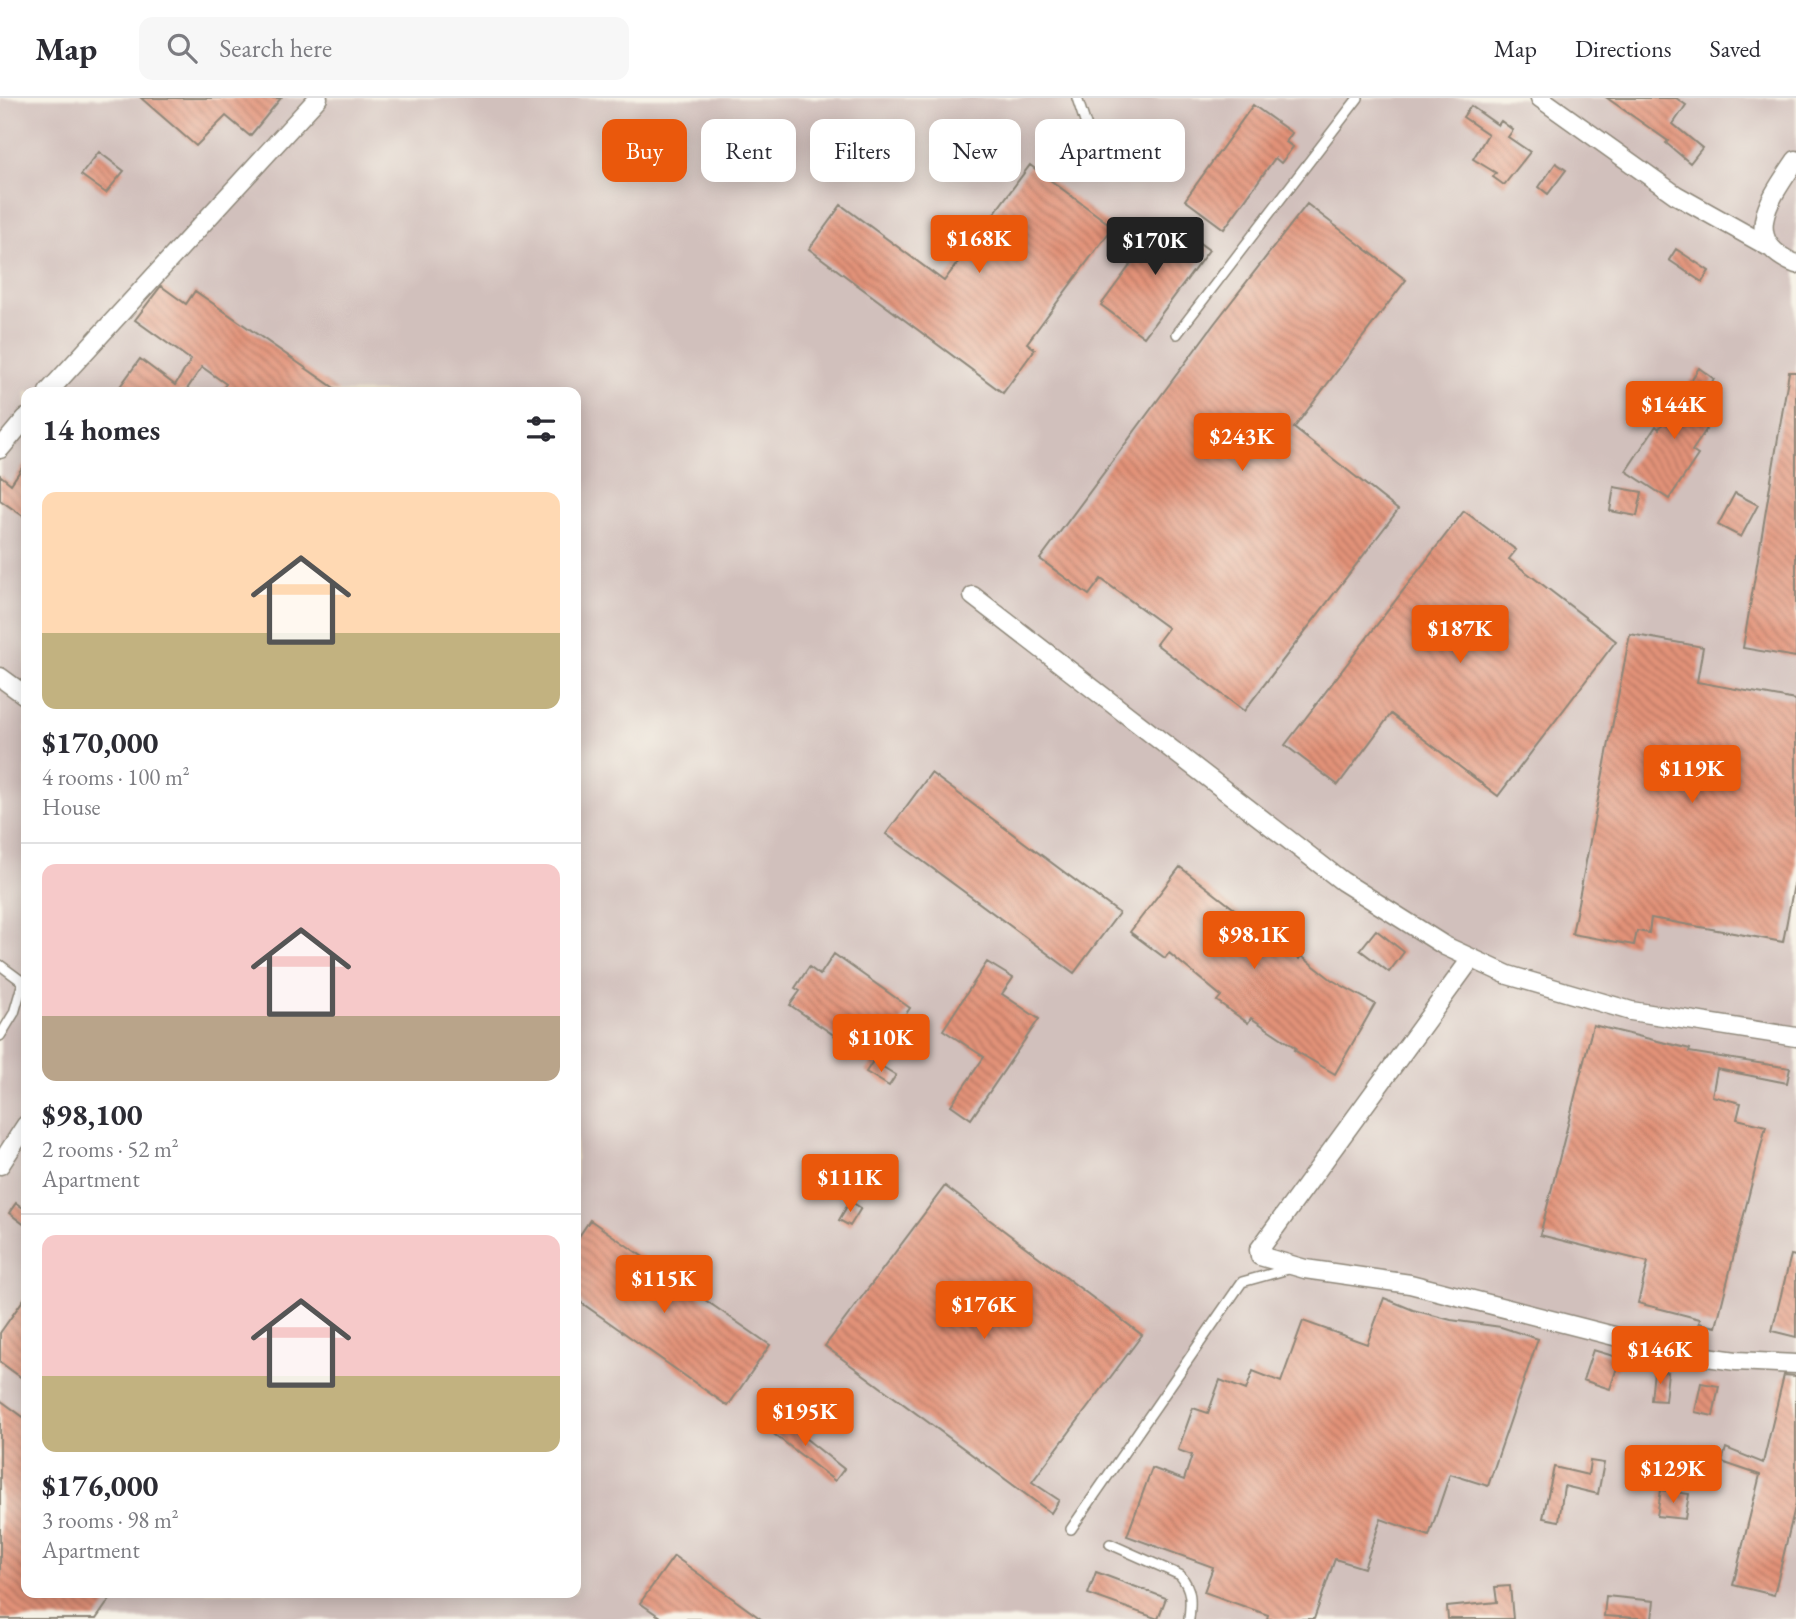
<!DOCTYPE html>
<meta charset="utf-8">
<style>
:root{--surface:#fff;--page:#f7f7f7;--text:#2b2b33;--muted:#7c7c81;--line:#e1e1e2;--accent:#ea580c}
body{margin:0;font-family:"EB Garamond",serif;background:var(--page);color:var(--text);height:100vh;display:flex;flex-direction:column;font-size:26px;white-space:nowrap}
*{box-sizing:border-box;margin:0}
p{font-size:23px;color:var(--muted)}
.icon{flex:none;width:38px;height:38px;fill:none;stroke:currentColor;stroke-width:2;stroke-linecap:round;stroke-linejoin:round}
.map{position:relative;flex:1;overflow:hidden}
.drawer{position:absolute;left:21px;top:289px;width:560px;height:1211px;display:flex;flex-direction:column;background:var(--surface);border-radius:14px;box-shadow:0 4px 18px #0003}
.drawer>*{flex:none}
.guide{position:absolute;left:602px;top:21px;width:665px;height:63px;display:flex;gap:14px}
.price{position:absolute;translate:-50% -60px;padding:0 16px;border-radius:7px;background:var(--accent);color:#fff;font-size:23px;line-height:46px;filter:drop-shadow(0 2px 4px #0008)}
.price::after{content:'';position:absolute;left:50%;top:42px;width:21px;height:16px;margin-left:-10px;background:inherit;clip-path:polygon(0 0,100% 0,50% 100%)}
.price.current{background:#222;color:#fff}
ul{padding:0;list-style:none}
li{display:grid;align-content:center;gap:14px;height:371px;padding:0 21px}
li+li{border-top:2px solid var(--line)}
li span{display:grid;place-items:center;height:217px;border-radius:14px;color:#555}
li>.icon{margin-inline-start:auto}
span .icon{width:126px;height:126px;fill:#fffc;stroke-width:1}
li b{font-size:30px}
h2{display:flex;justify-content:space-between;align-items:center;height:84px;padding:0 21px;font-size:30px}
.pill{padding:0 24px;border-radius:14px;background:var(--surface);box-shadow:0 4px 18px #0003;font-size:24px;line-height:63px}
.pill.current{background:var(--accent);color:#fff}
header{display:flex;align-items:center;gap:42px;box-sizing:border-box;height:98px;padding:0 35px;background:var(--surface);border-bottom:2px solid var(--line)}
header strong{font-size:33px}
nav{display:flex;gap:38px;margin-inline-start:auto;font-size:24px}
.search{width:490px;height:63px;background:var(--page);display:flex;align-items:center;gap:18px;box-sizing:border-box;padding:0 24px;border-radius:14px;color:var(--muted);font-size:26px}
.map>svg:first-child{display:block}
.industrial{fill:#d1c0bc;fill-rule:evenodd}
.building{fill:url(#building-back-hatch)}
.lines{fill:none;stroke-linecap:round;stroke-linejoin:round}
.service-casing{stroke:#8e8779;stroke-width:12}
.minor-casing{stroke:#8e8779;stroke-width:21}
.service{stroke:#fff;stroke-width:9}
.minor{stroke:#fff;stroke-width:18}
</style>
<header>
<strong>Map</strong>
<div class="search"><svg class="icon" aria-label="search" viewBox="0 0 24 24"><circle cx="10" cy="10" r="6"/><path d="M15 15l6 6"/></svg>Search here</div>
<nav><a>Map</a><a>Directions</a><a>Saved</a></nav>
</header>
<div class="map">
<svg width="1796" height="1521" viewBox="0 0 1796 1521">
<defs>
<pattern id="building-back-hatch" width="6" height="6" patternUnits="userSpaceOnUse" patternTransform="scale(1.75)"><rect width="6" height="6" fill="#e29278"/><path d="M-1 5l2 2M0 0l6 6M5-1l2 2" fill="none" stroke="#b77763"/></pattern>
</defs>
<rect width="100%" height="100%" fill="#f7f3e8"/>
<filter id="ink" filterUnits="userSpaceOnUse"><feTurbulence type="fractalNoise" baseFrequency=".0143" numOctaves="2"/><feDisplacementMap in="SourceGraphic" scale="14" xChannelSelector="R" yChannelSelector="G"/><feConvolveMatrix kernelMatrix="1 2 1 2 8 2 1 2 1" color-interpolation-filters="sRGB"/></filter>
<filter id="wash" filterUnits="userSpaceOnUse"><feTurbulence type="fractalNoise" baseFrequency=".00686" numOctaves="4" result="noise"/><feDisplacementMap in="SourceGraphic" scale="28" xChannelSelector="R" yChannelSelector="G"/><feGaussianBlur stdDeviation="1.57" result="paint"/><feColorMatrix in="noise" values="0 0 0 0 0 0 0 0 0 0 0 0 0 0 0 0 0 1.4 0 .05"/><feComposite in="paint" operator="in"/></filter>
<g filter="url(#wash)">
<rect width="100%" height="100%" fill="#f1e3c7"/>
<path class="industrial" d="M0 0H1796V1521H0ZM26 294H576V1494H26Z"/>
<g id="blocks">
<path class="building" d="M141 0H281L250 38 226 18 196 48Z
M1607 0H1676L1686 7 1673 26 1702 50 1690 65 1666 45 1668 43Z
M1253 7 1292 35 1286 44 1293 49 1281 65 1275 60 1224 131 1185 102Z
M1471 8 1498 27 1501 23 1513 32 1508 39 1530 54 1504 87 1493 79 1496 75 1473 61 1488 36 1463 19Z
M99 54 124 73 106 95 81 77Z
M1556 65 1566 72 1548 96 1539 89Z
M1030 67 1113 129 1027 245 1035 251 1003 295 809 151 841 107 944 183Z
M1307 106 1406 182 1294 330 1398 412 1244 613 1156 546 1168 530 1101 481 1089 497 1040 461 1214 226Z
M1165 120 1209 152 1144 239 1101 207Z
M1676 151 1709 173 1702 184 1669 162Z
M161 188 186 206 195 193 340 294H220L226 286 202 269 185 294H116L140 261 175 287 191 262 135 222Z
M1699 270 1714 281 1696 306 1702 310 1699 314 1712 323 1692 353 1698 357 1669 401 1626 373 1656 328 1659 331Z
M1789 274H1796V559L1743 550Z
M26 364V420L0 402V377L11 386Z
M1614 389 1642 394 1637 418 1610 413Z
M1735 395 1758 407 1741 439 1718 427Z
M1464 413 1516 452 1509 461 1616 543 1498 698 1391 616 1338 687 1285 647Z
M1630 536 1703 549 1697 584 1796 602V776L1783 844 1651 820 1649 835 1637 833 1634 847 1572 836Z
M931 675 1119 815 1074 875 886 736Z
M1180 769 1299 861 1301 858 1332 882 1375 906 1335 976 1294 952 1296 950 1251 920 1248 925 1217 903 1221 898 1169 855 1165 860 1130 834Z
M1376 832 1404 854 1389 874 1360 852Z
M834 856 910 910 890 939 877 930 860 955 790 907 800 893 795 890 809 869 820 877Z
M987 864 1013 880 1002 896 1039 921 971 1021 951 1007 984 959 943 932Z
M1593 927 1690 951 1689 954 1790 970 1787 985 1717 971 1712 998 1741 1005 1737 1021 1766 1028 1716 1229 1699 1225 1700 1221 1638 1205 1648 1164 1540 1137Z
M873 963 896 977 889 988 866 974Z
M945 1088 1142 1237 1032 1384 1059 1402 1051 1415 825 1248Z
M850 1103 861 1110 850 1128 839 1122Z
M16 1105 26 1112V1128L9 1115Z
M590 1122 770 1247 728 1308 576 1201V1143Z
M1791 1157 1796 1158V1239L1772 1233Z
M26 1198V1283L0 1264V1235Z
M1384 1200 1413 1212 1451 1222 1501 1229 1538 1241 1488 1388 1450 1376 1429 1438 1381 1421 1364 1470 1335 1461 1314 1521H1267L1268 1517 1204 1494 1213 1469 1127 1438 1152 1370 1184 1382 1192 1357 1178 1352 1193 1310 1208 1315 1220 1282 1246 1292 1253 1273 1281 1284 1303 1223 1367 1246Z
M1593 1252 1620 1260 1610 1291 1583 1282Z
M1654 1273 1668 1274 1665 1303 1651 1302Z
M1784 1277 1796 1278V1405L1774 1497 1733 1487 1760 1377 1722 1364 1726 1350 1763 1365Z
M1701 1285 1719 1288 1713 1318 1695 1314Z
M0 1302 26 1321V1494H115L96 1521H0Z
M776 1317 844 1371 835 1383 766 1330Z
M1590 1363 1604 1365 1598 1396 1564 1388 1559 1423 1543 1420 1554 1369 1588 1377Z
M1661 1392 1689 1396 1685 1421 1657 1418Z
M674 1458 761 1521H663L640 1505Z
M1096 1474 1166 1500 1158 1521 1088 1496Z
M1510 1488 1513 1521H1448L1447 1509 1497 1504 1495 1489Z
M1606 1498 1654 1503 1652 1521 1604 1518Z"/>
</g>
</g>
<g filter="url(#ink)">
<use href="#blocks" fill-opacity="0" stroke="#8e8779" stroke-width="2"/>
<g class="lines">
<g class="service-casing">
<path id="service" d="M1077 0 1092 45
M1177 236 1358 0
M0 867 23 884 14 915 0 938
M1071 1431 1242 1184 1292 1170
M1110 1446 1180 1477C1192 1491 1191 1503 1189 1521"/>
</g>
<g class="minor-casing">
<path id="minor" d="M1540 0 1676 97 1769 149
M1796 62C1772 98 1737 142 1796 166
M48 294 318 0
M0 351 26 320
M973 498 1342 783 1445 848 1508 877 1631 913 1796 939
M0 579 26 598
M1471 861 1259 1152 1260 1158 1305 1171 1410 1186 1685 1256 1736 1263 1796 1266
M0 1067 26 1027"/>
</g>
<use href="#service" class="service"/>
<use href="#minor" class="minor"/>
</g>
</g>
</svg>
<b class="price" style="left:979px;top:177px">$168K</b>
<b class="price current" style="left:1155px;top:179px">$170K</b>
<b class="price" style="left:1674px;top:343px">$144K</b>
<b class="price" style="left:1242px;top:375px">$243K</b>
<b class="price" style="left:1460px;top:567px">$187K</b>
<b class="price" style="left:1692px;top:707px">$119K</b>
<b class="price" style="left:1254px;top:873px">$98.1K</b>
<b class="price" style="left:881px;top:976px">$110K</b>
<b class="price" style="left:850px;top:1116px">$111K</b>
<b class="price" style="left:664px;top:1217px">$115K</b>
<b class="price" style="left:984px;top:1243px">$176K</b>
<b class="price" style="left:1660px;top:1288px">$146K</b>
<b class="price" style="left:805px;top:1350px">$195K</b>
<b class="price" style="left:1673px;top:1407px">$129K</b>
<div class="guide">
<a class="pill current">Buy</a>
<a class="pill">Rent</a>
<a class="pill">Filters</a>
<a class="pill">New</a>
<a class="pill">Apartment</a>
</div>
<section class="drawer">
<h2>14 homes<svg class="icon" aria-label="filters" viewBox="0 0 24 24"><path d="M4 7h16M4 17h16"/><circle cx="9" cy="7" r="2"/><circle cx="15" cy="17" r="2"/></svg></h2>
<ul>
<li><span style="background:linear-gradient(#ffd9b3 65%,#c2b280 0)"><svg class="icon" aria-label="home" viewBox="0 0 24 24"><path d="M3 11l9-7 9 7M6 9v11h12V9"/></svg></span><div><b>$170,000</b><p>4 rooms · 100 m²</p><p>House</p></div></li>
<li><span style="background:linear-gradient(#f6c9c9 70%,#b9a48a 0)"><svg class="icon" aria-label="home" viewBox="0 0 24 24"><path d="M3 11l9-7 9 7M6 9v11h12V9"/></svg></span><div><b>$98,100</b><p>2 rooms · 52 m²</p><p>Apartment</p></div></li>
<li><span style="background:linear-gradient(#f6c9c9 65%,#c2b280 0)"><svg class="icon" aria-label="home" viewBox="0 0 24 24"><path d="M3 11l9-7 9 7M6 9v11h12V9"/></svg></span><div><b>$176,000</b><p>3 rooms · 98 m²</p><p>Apartment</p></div></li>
</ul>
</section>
</div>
